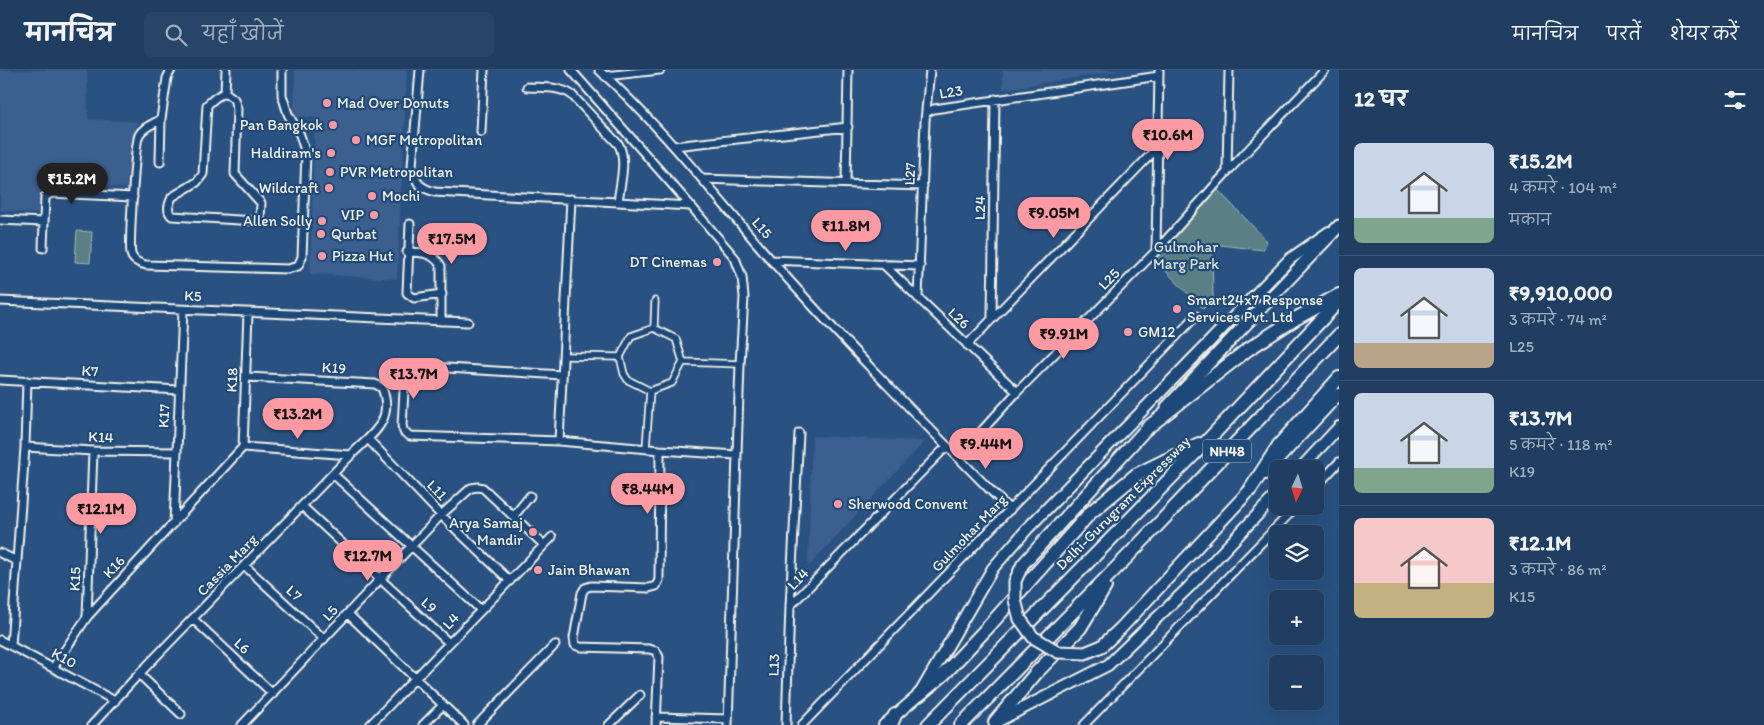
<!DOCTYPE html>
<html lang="hi">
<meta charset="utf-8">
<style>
:root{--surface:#1f3e62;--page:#274568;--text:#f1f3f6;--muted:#a1aebe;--line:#3c5777;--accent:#ff9aa2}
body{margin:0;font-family:Itim,"Playpen Sans Deva",sans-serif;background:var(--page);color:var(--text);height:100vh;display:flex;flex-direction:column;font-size:19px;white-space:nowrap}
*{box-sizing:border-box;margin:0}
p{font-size:16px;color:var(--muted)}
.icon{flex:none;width:28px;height:28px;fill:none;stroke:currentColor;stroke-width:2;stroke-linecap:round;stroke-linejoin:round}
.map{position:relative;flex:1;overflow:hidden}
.details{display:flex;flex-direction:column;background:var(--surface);width:425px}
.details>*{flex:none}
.needle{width:32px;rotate:184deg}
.buttons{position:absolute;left:1269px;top:390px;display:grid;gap:10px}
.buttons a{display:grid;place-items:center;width:55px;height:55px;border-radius:8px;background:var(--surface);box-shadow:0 5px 20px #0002,0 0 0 1px var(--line);font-size:25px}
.price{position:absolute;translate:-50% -42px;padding:0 11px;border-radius:18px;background:var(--accent);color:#111;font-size:16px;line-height:32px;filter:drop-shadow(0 1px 2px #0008)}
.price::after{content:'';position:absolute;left:50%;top:30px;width:15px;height:11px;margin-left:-8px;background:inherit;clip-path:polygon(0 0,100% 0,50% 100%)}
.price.current{background:#222;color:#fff}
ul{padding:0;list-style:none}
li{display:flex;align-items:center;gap:15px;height:125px;padding:0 15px}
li+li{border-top:1px solid var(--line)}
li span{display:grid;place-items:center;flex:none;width:140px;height:100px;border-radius:8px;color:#555}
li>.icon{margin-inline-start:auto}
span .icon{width:60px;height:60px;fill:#fffc;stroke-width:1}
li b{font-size:21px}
h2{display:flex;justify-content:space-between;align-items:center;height:60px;padding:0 15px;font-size:21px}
header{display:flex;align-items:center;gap:30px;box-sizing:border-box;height:70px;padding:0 25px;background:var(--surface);border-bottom:1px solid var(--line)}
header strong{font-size:24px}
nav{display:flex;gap:28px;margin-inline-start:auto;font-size:18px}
.search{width:350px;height:45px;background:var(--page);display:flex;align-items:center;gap:12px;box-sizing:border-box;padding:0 18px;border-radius:8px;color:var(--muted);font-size:19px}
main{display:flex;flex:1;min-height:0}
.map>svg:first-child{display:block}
.built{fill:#3a5f8e}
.green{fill:#5a8086;stroke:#a7b8b7}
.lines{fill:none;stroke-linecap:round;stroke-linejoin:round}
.pedestrian-casing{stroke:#f4f1e8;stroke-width:9}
.minor-casing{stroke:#f4f1e8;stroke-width:11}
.secondary-casing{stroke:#f4f1e8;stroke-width:14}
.primary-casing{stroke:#f4f1e8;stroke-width:15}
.motorway-casing{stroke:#f4f1e8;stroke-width:16}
.pedestrian{stroke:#1f4a7a;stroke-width:5.5}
.minor{stroke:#1f4a7a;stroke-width:7}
.secondary{stroke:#1f4a7a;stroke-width:10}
.primary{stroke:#1f4a7a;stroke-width:11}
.motorway{stroke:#1f4a7a;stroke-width:12}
.primary-bridge-casing{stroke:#f4f1e8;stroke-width:15;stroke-linecap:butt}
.primary-bridge{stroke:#1f4a7a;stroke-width:11}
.poi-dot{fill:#ff9aa2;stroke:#1f4a7a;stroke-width:2}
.labels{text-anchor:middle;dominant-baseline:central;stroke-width:4.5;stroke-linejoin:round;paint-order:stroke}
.shield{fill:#1f4a7a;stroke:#b4bfc7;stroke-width:1}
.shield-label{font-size:14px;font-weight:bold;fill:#f4f1e8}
.street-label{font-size:15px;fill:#f4f1e8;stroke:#1f4a7a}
.poi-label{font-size:15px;fill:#f4f1e8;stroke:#1f4a7a;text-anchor:start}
.park-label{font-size:15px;fill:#dde0d9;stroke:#1f4a7a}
</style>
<header>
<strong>मानचित्र</strong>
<div class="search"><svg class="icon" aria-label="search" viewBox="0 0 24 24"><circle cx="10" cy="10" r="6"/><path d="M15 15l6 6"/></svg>यहाँ खोजें</div>
<nav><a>मानचित्र</a><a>परतें</a><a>शेयर करें</a></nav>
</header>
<main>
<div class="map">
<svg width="1339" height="655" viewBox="0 0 1339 655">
<rect width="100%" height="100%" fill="#295282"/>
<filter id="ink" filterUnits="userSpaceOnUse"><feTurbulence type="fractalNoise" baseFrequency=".02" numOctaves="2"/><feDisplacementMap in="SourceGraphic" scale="10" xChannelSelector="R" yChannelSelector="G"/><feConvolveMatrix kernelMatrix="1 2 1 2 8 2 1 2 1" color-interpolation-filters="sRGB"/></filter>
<g filter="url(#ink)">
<path class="built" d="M0 0H87L88 49 137 52 133 118 42 113 40 144 0 140Z
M295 0H407L397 209 310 204 315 48 294 46Z
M1003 0H1124L1003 19Z
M812 366 925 371 808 497Z"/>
<path class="green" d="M1216 118 1267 171 1263 180 1212 174 1213 229 1203 239 1152 187Z
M77 161 92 162 90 193 75 192Z"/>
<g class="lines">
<g class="pedestrian-casing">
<path id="pedestrian" d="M654 258 676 269 683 292 672 313 650 321 628 310 624 304 620 287 631 266Z
M654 258 655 231
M563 286 620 287
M683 292 740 294
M646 378 650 321"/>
</g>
<g class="minor-casing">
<path id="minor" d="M171 0 167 8 161 49C154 54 143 57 139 65 135 72 129 174 131 184 133 191 139 193 146 195L288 199 298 196 302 187 306 84 300 65 288 44 282 25V0
M420 0 412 96C416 113 418 117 435 122L691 136
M571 0 691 136 735 188 742 207 744 227 740 294 728 655
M599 0C663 58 715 126 772 191 848 277 929 358 1010 440
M605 6 660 0
M527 17C543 18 559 16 572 25L619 75C627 91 620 114 618 132
M225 22 234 29 237 39 235 104 261 133 260 148 256 151 172 146C166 141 169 134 172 127L197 112 203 104 207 35 215 28Z
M225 22 226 0
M927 42 934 39 1159 6
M481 62 484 0
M674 76 848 57
M160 92 161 49
M1227 102 1229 0
M703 109 923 116
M846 113 848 0
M0 150 44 152
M410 154 407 223 414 228 442 224
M43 178 45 127 51 123 133 127
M1156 181 1159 0
M407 182C421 182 434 183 441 196V251
M771 190 920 196
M883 194 1017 322
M918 228 925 51 930 0
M0 231 468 252
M992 247 995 29
M967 275 1157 78
M562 305 415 296 408 298 405 303 402 356 404 362 410 366 559 371 660 380 737 385
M0 310 179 320
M368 369 441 445 510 511
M559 371 571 129
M25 377 93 381 176 382
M243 377 248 243
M243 377 351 385
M958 387 1017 322 1156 181 1227 102 1325 0
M333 404 481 540
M1315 418 1339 392
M302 436 449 573
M513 447 530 426
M174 453 183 240
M0 483 17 491
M245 496 324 569
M790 536 947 376
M348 544 464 655
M87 547 93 381
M193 549 273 624
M0 570 115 631
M11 576 25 377 27 311
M53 598 87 547 243 377
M139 604 181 644
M656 647 728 649
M92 655 139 604 351 385C372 364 395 351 382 318L375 314 246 307
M242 655 441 445 471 418 478 417 483 418 544 475
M370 655 552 467
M423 655 443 635
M477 655 555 575
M609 655 640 625
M656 655 659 587 656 581 649 579 580 577 575 575 574 568 582 523 585 518 591 516 649 518 656 516 659 510 660 380
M786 655 790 536 799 363
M802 655 1196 246
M1084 655 1297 436"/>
</g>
<g class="secondary-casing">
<path id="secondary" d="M1300 399 1339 357
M1265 404 1339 324
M998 651 1108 595 1189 517 1278 423
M884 655 919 625 993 498 1028 458 1290 189 1329 162"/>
</g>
<g class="primary-casing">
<path id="primary" d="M1167 337 1339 156"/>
</g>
<g class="motorway-casing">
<path id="motorway" d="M1147 358 1247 280 1295 249 1339 225
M1250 420 1279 375 1339 308
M919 625 944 604 989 556 1090 443 1136 405 1199 374
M995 652 1036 603 1080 558 1105 517
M891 655 895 645
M928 655 1209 369 1339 231
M961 655 1128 486 1339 265"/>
</g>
<use href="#pedestrian" class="pedestrian"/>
<use href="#minor" class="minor"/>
<use href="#secondary" class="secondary"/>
<use href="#primary" class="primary"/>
<use href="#motorway" class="motorway"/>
<g class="primary-bridge-casing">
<path id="primary-bridge" d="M1147 358 1023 494 1015 511V530L1020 549 1033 567 1058 582 1085 583 1102 576 1120 559 1250 420"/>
</g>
<use href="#primary-bridge" class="primary-bridge"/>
</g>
</g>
<g class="poi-dot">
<circle cx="327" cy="33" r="5"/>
<circle cx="333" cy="55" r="5"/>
<circle cx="356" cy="70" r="5"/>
<circle cx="331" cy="83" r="5"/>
<circle cx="330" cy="102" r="5"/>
<circle cx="329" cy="118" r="5"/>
<circle cx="372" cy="126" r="5"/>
<circle cx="374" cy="145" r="5"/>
<circle cx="322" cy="151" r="5"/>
<circle cx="321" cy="164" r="5"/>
<circle cx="322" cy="186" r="5"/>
<circle cx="717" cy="192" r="5"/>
<circle cx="1177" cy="239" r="5"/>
<circle cx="1128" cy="262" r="5"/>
<circle cx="838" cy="434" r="5"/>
<circle cx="533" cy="462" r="5"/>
<circle cx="538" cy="500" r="5"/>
</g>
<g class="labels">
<rect class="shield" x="1203" y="369.5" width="48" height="23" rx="4"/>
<g class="shield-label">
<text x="1227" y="381">NH48</text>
</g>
<g class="street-label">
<text transform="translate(951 22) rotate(-9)">L23</text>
<text transform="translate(910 104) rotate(-88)">L27</text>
<text transform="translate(980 138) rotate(-89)">L24</text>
<text transform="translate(762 158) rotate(49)">L15</text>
<text transform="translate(1109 209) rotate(-46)">L25</text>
<text transform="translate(193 226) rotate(3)">K5</text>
<text transform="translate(959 248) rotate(44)">L26</text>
<text transform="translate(334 298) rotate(3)">K19</text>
<text transform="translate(90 301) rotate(3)">K7</text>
<text transform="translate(232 310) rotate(-88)">K18</text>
<text transform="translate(164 346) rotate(-87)">K17</text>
<text transform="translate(101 367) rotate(2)">K14</text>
<text transform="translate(437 420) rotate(46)">L11</text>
<text transform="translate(1123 433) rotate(-45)">Delhi-Gurugram Expressway</text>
<text transform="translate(969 463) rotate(-46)">Gulmohar Marg</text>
<text transform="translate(227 495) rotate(-46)">Cassia Marg</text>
<text transform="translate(114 497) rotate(-47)">K16</text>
<text transform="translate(75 509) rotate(-88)">K15</text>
<text transform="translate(798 509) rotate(-46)">L14</text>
<text transform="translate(294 523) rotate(43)">L7</text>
<text transform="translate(429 535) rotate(43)">L9</text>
<text transform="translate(330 543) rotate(-47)">L5</text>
<text transform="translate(451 551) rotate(-46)">L4</text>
<text transform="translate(242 576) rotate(43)">L6</text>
<text transform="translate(64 588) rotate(28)">K10</text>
<text transform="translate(774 595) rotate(-88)">L13</text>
</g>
<g class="poi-label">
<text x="337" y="33">Mad Over Donuts</text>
<text x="323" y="55" text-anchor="end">Pan Bangkok</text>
<text x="366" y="70">MGF Metropolitan</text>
<text x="321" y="83" text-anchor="end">Haldiram's</text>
<text x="340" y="102">PVR Metropolitan</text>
<text x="319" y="118" text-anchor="end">Wildcraft</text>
<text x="382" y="126">Mochi</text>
<text x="364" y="145" text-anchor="end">VIP</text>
<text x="312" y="151" text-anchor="end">Allen Solly</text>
<text x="331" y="164">Qurbat</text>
<text x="332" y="186">Pizza Hut</text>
<text x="707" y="192" text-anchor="end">DT Cinemas</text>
<text x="1187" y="230">Smart24x7 Response<tspan x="1187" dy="17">Services Pvt. Ltd</tspan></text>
<text x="1138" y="262">GM12</text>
<text x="848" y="434">Sherwood Convent</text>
<text x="523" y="453" text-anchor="end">Arya Samaj<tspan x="523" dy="17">Mandir</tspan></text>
<text x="548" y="500">Jain Bhawan</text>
</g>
<g class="park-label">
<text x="1186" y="177">Gulmohar<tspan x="1186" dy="17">Marg Park</tspan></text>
</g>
</g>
</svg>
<div class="buttons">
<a><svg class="needle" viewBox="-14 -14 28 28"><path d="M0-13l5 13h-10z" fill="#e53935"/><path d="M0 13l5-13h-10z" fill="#a1aebe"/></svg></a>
<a><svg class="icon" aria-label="layers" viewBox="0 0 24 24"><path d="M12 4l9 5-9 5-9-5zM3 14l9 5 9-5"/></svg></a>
<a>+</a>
<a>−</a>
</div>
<b class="price" style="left:1168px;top:91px">₹10.6M</b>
<b class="price current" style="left:72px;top:135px">₹15.2M</b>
<b class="price" style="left:1054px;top:169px">₹9.05M</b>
<b class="price" style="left:846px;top:182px">₹11.8M</b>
<b class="price" style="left:452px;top:195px">₹17.5M</b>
<b class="price" style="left:1064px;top:290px">₹9.91M</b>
<b class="price" style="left:414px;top:330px">₹13.7M</b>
<b class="price" style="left:298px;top:370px">₹13.2M</b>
<b class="price" style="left:986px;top:400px">₹9.44M</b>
<b class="price" style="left:648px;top:445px">₹8.44M</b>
<b class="price" style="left:101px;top:465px">₹12.1M</b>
<b class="price" style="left:368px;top:512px">₹12.7M</b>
</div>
<section class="details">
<h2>12 घर<svg class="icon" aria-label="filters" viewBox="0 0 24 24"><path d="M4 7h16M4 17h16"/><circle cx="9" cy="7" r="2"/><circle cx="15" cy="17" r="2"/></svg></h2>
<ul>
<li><span style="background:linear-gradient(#c9d6e8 75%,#7fa58c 0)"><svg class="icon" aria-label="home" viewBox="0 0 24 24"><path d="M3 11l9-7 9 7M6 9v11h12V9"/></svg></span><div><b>₹15.2M</b><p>4 कमरे · 104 m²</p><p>मकान</p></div></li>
<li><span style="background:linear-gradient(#c9d6e8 75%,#b9a48a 0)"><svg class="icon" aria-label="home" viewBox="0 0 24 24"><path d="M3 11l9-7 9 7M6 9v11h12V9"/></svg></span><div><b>₹9,910,000</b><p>3 कमरे · 74 m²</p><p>L25</p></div></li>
<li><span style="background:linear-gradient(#c9d6e8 75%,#7fa58c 0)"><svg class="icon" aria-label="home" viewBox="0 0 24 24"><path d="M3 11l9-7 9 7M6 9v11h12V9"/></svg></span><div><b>₹13.7M</b><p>5 कमरे · 118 m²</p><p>K19</p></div></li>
<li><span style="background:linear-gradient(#f6c9c9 65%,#c2b280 0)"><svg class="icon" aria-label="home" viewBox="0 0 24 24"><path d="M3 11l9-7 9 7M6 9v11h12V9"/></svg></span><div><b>₹12.1M</b><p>3 कमरे · 86 m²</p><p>K15</p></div></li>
</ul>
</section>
</main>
